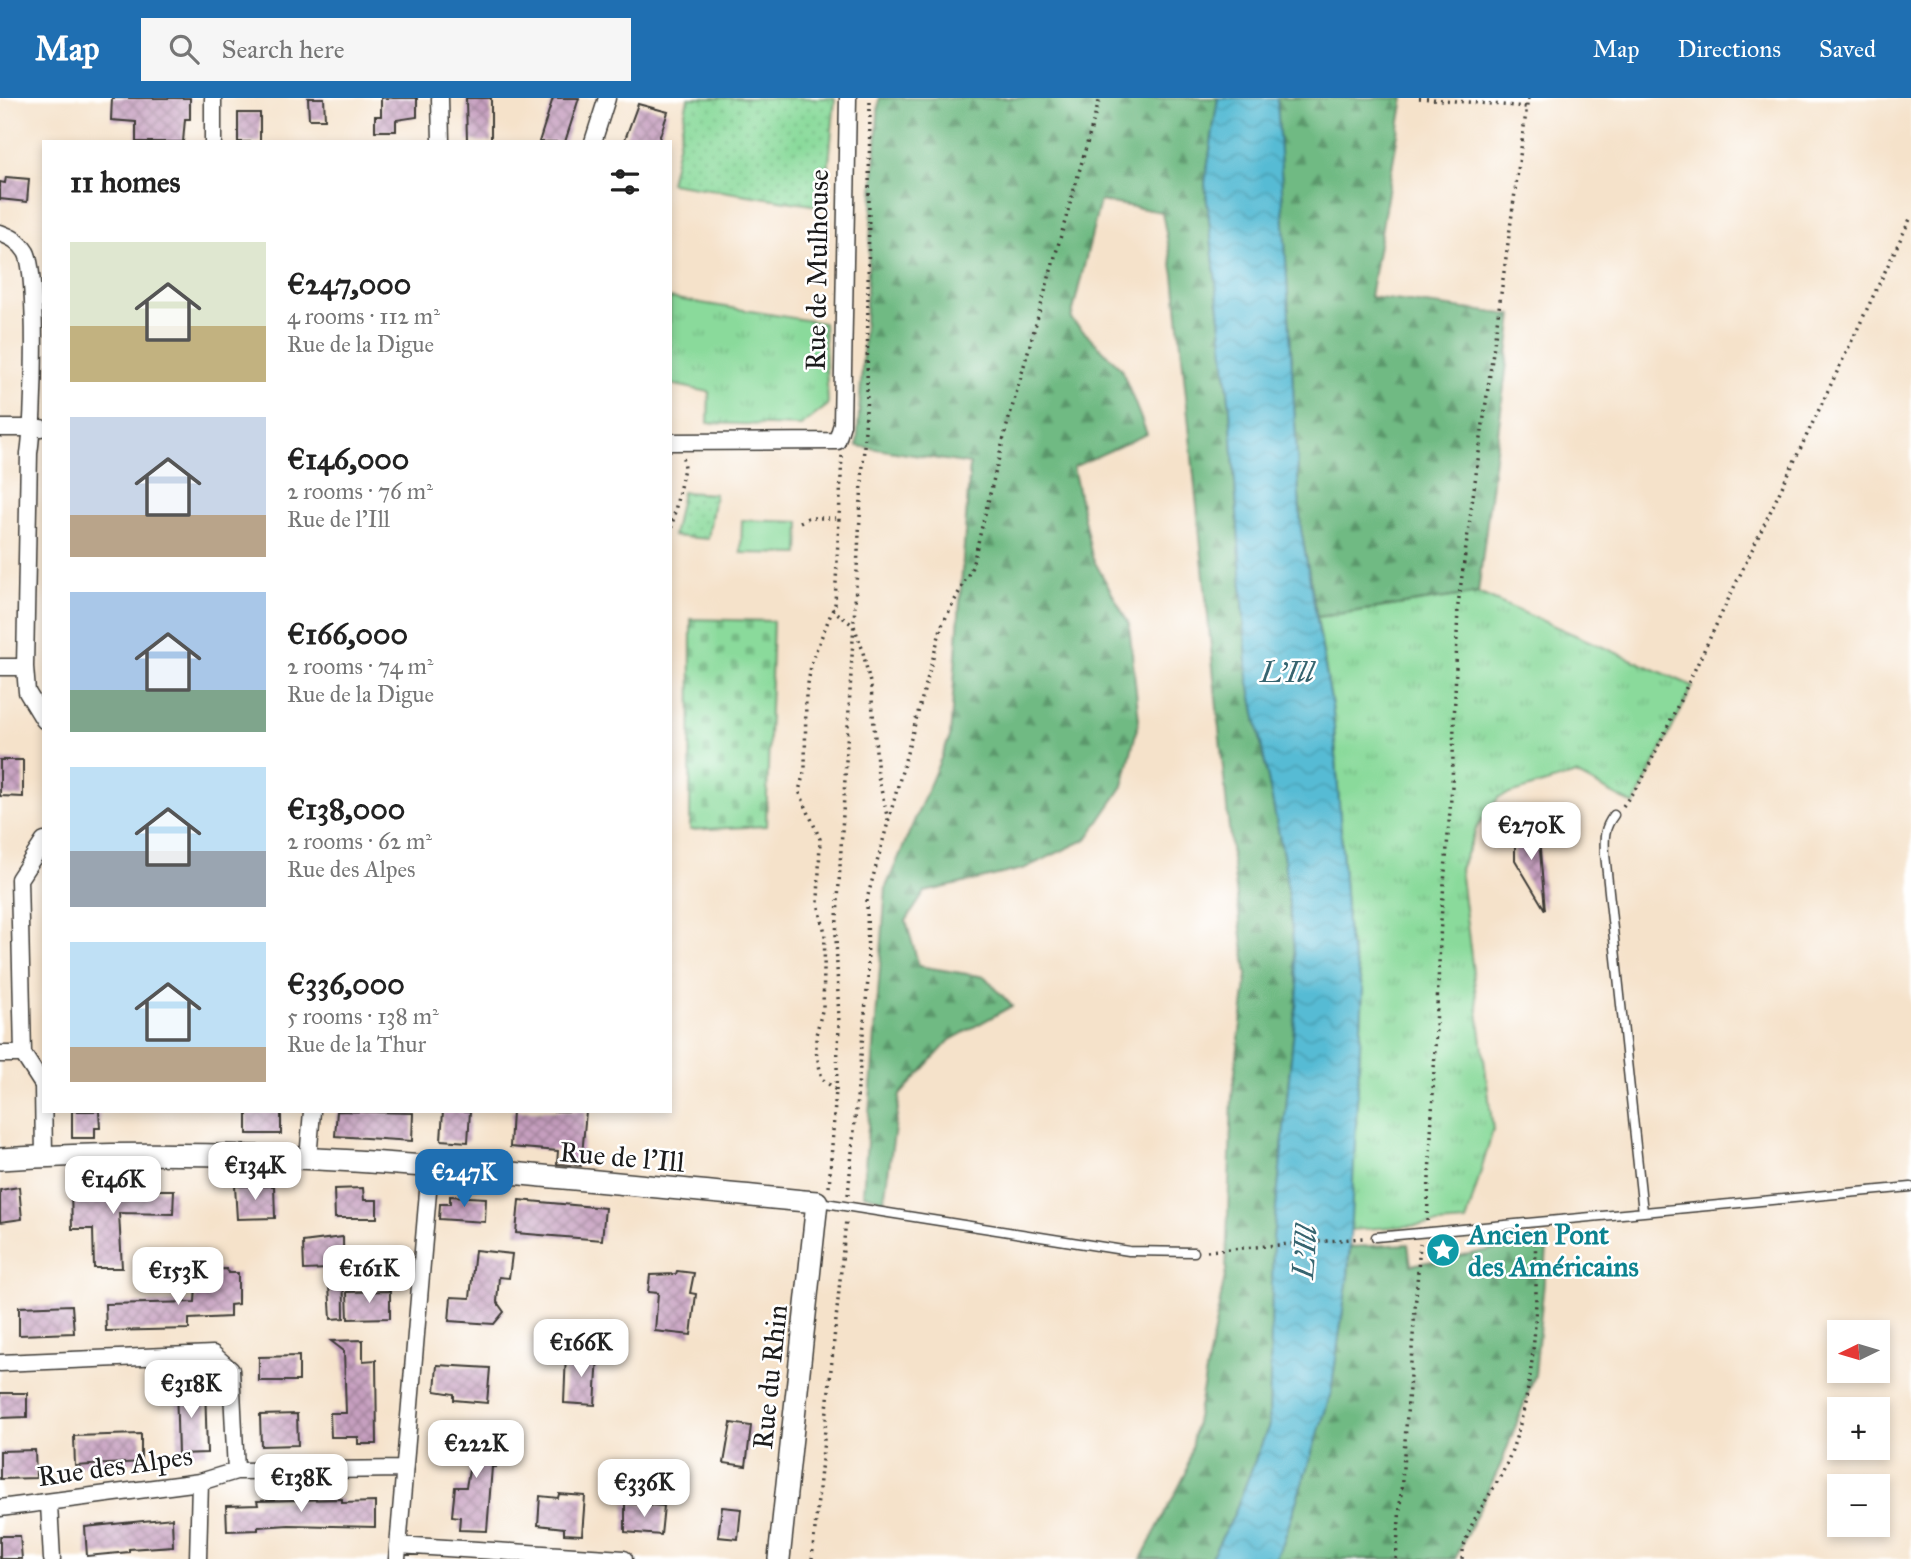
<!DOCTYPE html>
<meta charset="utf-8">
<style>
:root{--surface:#fff;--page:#f6f6f6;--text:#222;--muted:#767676;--accent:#1f6fb2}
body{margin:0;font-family:"IM FELL Great Primer",serif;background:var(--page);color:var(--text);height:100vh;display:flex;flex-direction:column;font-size:26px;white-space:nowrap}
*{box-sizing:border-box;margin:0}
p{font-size:23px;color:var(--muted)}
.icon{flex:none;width:38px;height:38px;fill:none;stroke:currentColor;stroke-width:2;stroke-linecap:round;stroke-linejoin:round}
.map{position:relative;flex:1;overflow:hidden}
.sheet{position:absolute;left:42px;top:42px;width:630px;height:973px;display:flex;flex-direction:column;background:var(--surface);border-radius:0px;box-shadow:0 4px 10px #0003}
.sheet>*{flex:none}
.needle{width:46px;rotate:265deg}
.tools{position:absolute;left:1827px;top:1222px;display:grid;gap:14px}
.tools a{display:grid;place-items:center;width:63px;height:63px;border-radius:0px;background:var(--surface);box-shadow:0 4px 10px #0003;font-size:35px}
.price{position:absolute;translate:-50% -60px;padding:0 16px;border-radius:14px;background:#fff;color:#222;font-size:23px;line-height:46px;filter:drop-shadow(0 2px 4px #0008)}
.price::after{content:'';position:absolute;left:50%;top:42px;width:21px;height:16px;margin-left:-10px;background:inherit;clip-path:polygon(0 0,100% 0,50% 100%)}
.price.current{background:var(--accent);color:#fff}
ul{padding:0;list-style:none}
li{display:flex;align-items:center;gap:21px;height:175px;padding:0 28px}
li span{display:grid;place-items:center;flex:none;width:196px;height:140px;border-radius:0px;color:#555}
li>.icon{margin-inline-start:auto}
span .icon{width:84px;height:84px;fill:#fffc;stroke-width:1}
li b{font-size:30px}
h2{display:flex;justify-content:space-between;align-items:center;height:84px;padding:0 28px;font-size:30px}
header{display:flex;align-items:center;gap:42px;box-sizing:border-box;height:98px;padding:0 35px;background:var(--accent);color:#fff}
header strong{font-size:33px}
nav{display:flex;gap:38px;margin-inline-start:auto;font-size:24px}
.search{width:490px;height:63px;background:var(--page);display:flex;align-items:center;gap:18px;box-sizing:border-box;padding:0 24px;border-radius:0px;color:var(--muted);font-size:26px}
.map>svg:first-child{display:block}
.grass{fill:url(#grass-tufts);stroke:#537b5c;stroke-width:2}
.forest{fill:url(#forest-firs);stroke:#466b50;stroke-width:2}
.cemetery{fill:url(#cemetery-stones);stroke:#537b5c;stroke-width:2}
.park{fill:url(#park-dots);stroke:#537b5c;stroke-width:2}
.pitch{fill:#8ada9b;stroke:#537b5c;stroke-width:2}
.water{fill:url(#water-waves);stroke:#396c78;stroke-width:2}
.building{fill:url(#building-cross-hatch)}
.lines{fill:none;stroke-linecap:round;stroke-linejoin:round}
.lane-casing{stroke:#3d3a36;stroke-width:11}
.street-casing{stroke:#3d3a36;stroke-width:19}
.secondary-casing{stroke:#3d3a36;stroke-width:24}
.path{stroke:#3d3a36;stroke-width:3.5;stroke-dasharray:2 5;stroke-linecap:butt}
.lane{stroke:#fff;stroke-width:8}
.street{stroke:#fff;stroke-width:16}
.secondary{stroke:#fff;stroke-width:21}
.labels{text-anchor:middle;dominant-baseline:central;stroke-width:5;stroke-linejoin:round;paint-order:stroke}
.street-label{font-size:28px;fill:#1c1c1c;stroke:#fff}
.culture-label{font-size:28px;font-weight:bold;fill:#0d838f;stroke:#fff;text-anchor:start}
.water-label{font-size:30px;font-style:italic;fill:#36646f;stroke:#fff}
</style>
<header>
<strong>Map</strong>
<div class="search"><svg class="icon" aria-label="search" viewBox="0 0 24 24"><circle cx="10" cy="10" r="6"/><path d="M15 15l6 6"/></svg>Search here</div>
<nav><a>Map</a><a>Directions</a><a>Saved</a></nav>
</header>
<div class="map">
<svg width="1911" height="1461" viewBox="0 0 1911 1461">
<defs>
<pattern id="grass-tufts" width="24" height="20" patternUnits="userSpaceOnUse" patternTransform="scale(1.75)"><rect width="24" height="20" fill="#8ada9b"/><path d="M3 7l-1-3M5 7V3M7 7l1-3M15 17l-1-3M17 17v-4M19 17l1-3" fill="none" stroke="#76ba85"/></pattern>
<pattern id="forest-firs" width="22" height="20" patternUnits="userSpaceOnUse" patternTransform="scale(1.75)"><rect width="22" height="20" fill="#6fba83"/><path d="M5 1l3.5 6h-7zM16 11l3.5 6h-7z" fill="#5a966a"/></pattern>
<pattern id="cemetery-stones" width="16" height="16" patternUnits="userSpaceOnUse" patternTransform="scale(1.75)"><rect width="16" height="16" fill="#8ada9b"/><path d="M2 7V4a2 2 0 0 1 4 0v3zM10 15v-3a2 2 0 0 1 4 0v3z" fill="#76ba85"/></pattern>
<pattern id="park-dots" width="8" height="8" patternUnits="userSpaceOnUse" patternTransform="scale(1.75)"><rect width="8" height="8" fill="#8ada9b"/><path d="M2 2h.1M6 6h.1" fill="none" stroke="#76ba85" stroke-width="1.8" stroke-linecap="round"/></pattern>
<pattern id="water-waves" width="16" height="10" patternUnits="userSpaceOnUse" patternTransform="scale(1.75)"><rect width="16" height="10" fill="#56bbd4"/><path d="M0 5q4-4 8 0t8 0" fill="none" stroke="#4aa0b5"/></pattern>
<pattern id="building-cross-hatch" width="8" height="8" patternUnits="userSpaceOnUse" patternTransform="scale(1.75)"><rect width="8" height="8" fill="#c69fbf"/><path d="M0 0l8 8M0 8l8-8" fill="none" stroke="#a0819a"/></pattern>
</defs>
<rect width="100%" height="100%" fill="#fff"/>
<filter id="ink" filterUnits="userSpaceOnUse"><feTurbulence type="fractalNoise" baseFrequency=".0143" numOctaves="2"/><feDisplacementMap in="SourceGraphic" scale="14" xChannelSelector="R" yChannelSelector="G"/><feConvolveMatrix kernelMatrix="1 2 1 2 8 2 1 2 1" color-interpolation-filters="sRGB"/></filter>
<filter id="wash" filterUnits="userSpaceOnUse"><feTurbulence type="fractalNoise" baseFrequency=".00686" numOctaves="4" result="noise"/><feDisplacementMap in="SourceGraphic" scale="28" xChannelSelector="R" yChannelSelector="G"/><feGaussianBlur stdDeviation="1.57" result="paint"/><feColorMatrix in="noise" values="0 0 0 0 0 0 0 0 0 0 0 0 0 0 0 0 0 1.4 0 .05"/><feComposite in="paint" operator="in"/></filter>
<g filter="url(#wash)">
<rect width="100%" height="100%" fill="#f5e2ca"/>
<path class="grass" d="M670 200 824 225 828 307 801 328 708 325 709 294 670 286Z
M1478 495 1693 588 1634 707 1576 676 1499 699 1477 729 1460 771 1493 1032 1466 1124 1350 1132 1363 892 1348 840 1333 614 1317 519Z"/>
<path class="forest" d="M879 0H1218L1205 85 1230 311 1248 579 1284 762 1298 889 1273 1141 1269 1327 1232 1421 1210 1461H1141L1186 1375 1226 1173 1232 999 1247 877 1232 761 1174 177 1162 114 1100 103 1071 221 1121 270 1147 336 1073 369 1092 459 1129 526 1139 622 1123 688 1087 741 1023 771 925 794 906 823 919 868 985 879 1012 908 950 942 900 997 884 1102 863 1096 886 789 950 639 970 366 857 348Z
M1277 0H1404L1370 199 1513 217 1478 495 1317 519 1301 431Z
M1548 1141 1535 1277 1501 1366 1455 1461H1275L1283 1445 1331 1295 1348 1178 1350 1149 1408 1146 1411 1167Z"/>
<path class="cemetery" d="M691 521 773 523 766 728 690 732Z"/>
<path class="park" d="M688 0H835L825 109 670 85Z
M682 394 715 396 708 441 673 438Z"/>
<path class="pitch" d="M742 422 800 424 799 456 741 455Z"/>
<path class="water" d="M1218 0H1277L1301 431 1333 614 1348 840 1363 892 1348 1178 1331 1295 1283 1445 1275 1461H1210L1232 1421 1269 1327 1273 1141 1298 889 1284 762 1248 579 1230 311 1205 85Z"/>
<g id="blocks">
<path class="building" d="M112 0H190V21H185L183 44H136V24L111 22Z
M308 0H324L325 21H309Z
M381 0H417V19L396 22V33H375V18H381Z
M466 0H491V44L467 43Z
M553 0H579L565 44H539Z
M638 6 668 14 658 44H624Z
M238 15H260V44H238Z
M6 79 29 81 27 104 0 101V84L5 85Z
M0 662H23V699L0 698Z
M1538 729 1545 812 1515 762V745Z
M72 1013H99L100 1030H95V1040H72Z
M247 1013 281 1014V1036H247Z
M337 1013 413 1015 412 1043 335 1038Z
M443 1013H470L468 1044 441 1042Z
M512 1013H586L581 1068 557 1066 558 1053 510 1049Z
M235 1088H274L275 1120 237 1121Z
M19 1089 22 1121 0 1124V1092Z
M110 1089V1092H174L173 1116 119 1115 122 1170H94L93 1131H72L71 1090Z
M363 1090 364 1102H377V1120H335L334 1091Z
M450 1098 486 1100 485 1124 439 1121 440 1106H450Z
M519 1102 605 1110 602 1142 516 1135Z
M343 1139 344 1220 331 1221 328 1171 304 1172 303 1144Z
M475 1152 512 1156 509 1180 499 1179 497 1204 504 1214 494 1226 449 1223 451 1199 470 1200Z
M227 1171 228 1175H238V1206L230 1207V1219L189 1221V1231L106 1233 105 1206 195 1204 196 1188 203 1187V1172Z
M677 1173 694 1175 690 1195 696 1196 691 1237 655 1233 658 1195 648 1194 650 1177 676 1176Z
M390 1193V1220L348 1221 347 1194Z
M72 1207 74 1235 19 1237V1209Z
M363 1242V1263L376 1262 377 1346H358V1339H331L330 1315H346L344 1253 331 1243Z
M566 1255 598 1257 595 1307 564 1305Z
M299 1258V1283H259V1259Z
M437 1267 490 1270 487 1305 454 1302V1296L435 1293Z
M205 1287 207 1355 178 1356 176 1288Z
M0 1295H27V1319L0 1320Z
M297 1316 298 1347 261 1348 260 1317Z
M731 1325 751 1328 746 1368 724 1365Z
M476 1329 491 1330 490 1337 499 1338 496 1369H492L487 1433 459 1432 460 1419 452 1418 455 1389H466L471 1362 459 1360 462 1334 474 1336Z
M141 1336V1364L75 1368 74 1338Z
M35 1352 36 1380 0 1381V1353Z
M559 1396 585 1398 582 1437 564 1436V1430L538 1427 540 1398 558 1400Z
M342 1401V1405L375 1404V1429L289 1427 258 1429V1432L227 1433 226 1408 258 1407 257 1403Z
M625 1405 664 1408 661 1437 625 1434Z
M722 1409 741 1411 738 1441 718 1439Z
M172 1420 173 1448 129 1451V1454L87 1458 85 1429Z
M0 1438H20L22 1461H0Z"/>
</g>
</g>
<g filter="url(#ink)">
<use href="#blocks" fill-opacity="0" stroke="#3d3a36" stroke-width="2"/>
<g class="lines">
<g class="lane-casing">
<path id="lane" d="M1614 717C1604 730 1604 739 1605 756L1643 1114
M819 1104 1129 1153 1194 1154
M1376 1139 1911 1089"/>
</g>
<g class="street-casing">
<path id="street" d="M440 0 441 44
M213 44V0
M593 44 607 0
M0 135C11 139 19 143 26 154 38 174 34 326 29 355L25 569 27 594 44 622
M0 330H41
M670 344 837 343 842 326 848 0
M0 569H25
M44 743 19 781 23 956 43 987 44 1059
M0 956H23
M308 1061 312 1013
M0 1265 213 1256 231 1272 236 1373
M49 1406 52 1461
M0 1410 200 1384 236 1373 404 1371
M398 1447 624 1461
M198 1461 200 1384
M397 1461 430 1070"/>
</g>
<g class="secondary-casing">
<path id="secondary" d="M0 1061C272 1043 546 1080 817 1104L779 1461"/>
</g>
<path class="path" d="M1419 0 1527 9
M800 424 808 420H838
M670 437 684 370 683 360
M832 511 854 528 862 550 871 589 878 678 888 722
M1623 708 1643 680 1911 119
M836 992 839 929 836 838 867 296 870 0
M829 1089 836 992 822 981 816 953V937L823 909 825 835 818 805 820 741 799 693 805 670 806 597 812 562 835 506 842 357
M848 1097 868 882 867 801 942 527 972 469 1006 331 1100 0
M1427 1123 1441 822 1452 688 1458 507 1528 0
M1207 1153 1363 1140
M812 1461 846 1122
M1396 1461 1420 1146
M1462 1461C1465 1424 1493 1397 1507 1365 1536 1293 1538 1214 1535 1138"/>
<use href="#lane" class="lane"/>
<use href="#street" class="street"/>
<use href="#secondary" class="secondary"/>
</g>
</g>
<defs>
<g id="sight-disc" transform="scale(1.75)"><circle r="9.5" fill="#0f9aa8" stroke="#fff"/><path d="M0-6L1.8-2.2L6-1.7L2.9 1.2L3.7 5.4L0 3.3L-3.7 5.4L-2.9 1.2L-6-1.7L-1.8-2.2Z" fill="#fff"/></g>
</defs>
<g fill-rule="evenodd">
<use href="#sight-disc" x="1443" y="1152"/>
</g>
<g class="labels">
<g class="street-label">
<text transform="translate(817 172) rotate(-89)">Rue de Mulhouse</text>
<text transform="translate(622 1059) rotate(5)">Rue de l'Ill</text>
<text transform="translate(770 1279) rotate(-84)">Rue du Rhin</text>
<text transform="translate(115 1368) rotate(-8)">Rue des Alpes</text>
</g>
<g class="culture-label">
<text x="1468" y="1136">Ancien Pont<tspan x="1468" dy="32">des Américains</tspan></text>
</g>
<g class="water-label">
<text x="1287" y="574">L'Ill</text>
<text transform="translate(1305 1154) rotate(-86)">L'Ill</text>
</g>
</g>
</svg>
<div class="tools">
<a><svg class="needle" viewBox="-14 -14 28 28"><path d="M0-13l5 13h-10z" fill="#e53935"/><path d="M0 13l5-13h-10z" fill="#767676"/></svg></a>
<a>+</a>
<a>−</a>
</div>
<b class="price" style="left:1531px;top:764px">€270K</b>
<b class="price" style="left:255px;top:1104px">€134K</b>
<b class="price current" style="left:464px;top:1111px">€247K</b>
<b class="price" style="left:113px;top:1118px">€146K</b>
<b class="price" style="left:369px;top:1207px">€161K</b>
<b class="price" style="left:178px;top:1209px">€153K</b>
<b class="price" style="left:581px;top:1281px">€166K</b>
<b class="price" style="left:191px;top:1322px">€318K</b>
<b class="price" style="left:476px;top:1382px">€222K</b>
<b class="price" style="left:301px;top:1416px">€138K</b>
<b class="price" style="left:644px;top:1421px">€336K</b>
<section class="sheet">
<h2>11 homes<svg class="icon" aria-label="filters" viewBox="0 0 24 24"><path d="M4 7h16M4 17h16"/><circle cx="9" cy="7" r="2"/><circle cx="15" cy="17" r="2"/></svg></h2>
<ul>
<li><span style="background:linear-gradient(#dfe7d0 60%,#c2b280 0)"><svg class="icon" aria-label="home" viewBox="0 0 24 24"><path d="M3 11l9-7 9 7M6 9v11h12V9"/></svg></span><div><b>€247,000</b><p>4 rooms · 112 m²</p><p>Rue de la Digue</p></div></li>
<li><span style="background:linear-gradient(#c9d6e8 70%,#b9a48a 0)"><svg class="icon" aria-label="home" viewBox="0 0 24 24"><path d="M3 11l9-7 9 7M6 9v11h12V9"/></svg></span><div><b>€146,000</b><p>2 rooms · 76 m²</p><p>Rue de l'Ill</p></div></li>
<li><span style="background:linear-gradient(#a9c7e8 70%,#7fa58c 0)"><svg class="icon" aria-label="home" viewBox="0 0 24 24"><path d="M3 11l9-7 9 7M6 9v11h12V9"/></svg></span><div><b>€166,000</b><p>2 rooms · 74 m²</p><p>Rue de la Digue</p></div></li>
<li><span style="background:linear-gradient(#bfe0f5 60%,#9aa5b1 0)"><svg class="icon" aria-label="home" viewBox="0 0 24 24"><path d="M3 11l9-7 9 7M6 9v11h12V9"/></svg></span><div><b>€138,000</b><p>2 rooms · 62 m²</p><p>Rue des Alpes</p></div></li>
<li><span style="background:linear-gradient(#bfe0f5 75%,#b9a48a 0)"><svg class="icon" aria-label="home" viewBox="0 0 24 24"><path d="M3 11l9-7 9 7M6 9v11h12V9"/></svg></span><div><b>€336,000</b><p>5 rooms · 138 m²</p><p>Rue de la Thur</p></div></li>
</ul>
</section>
</div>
